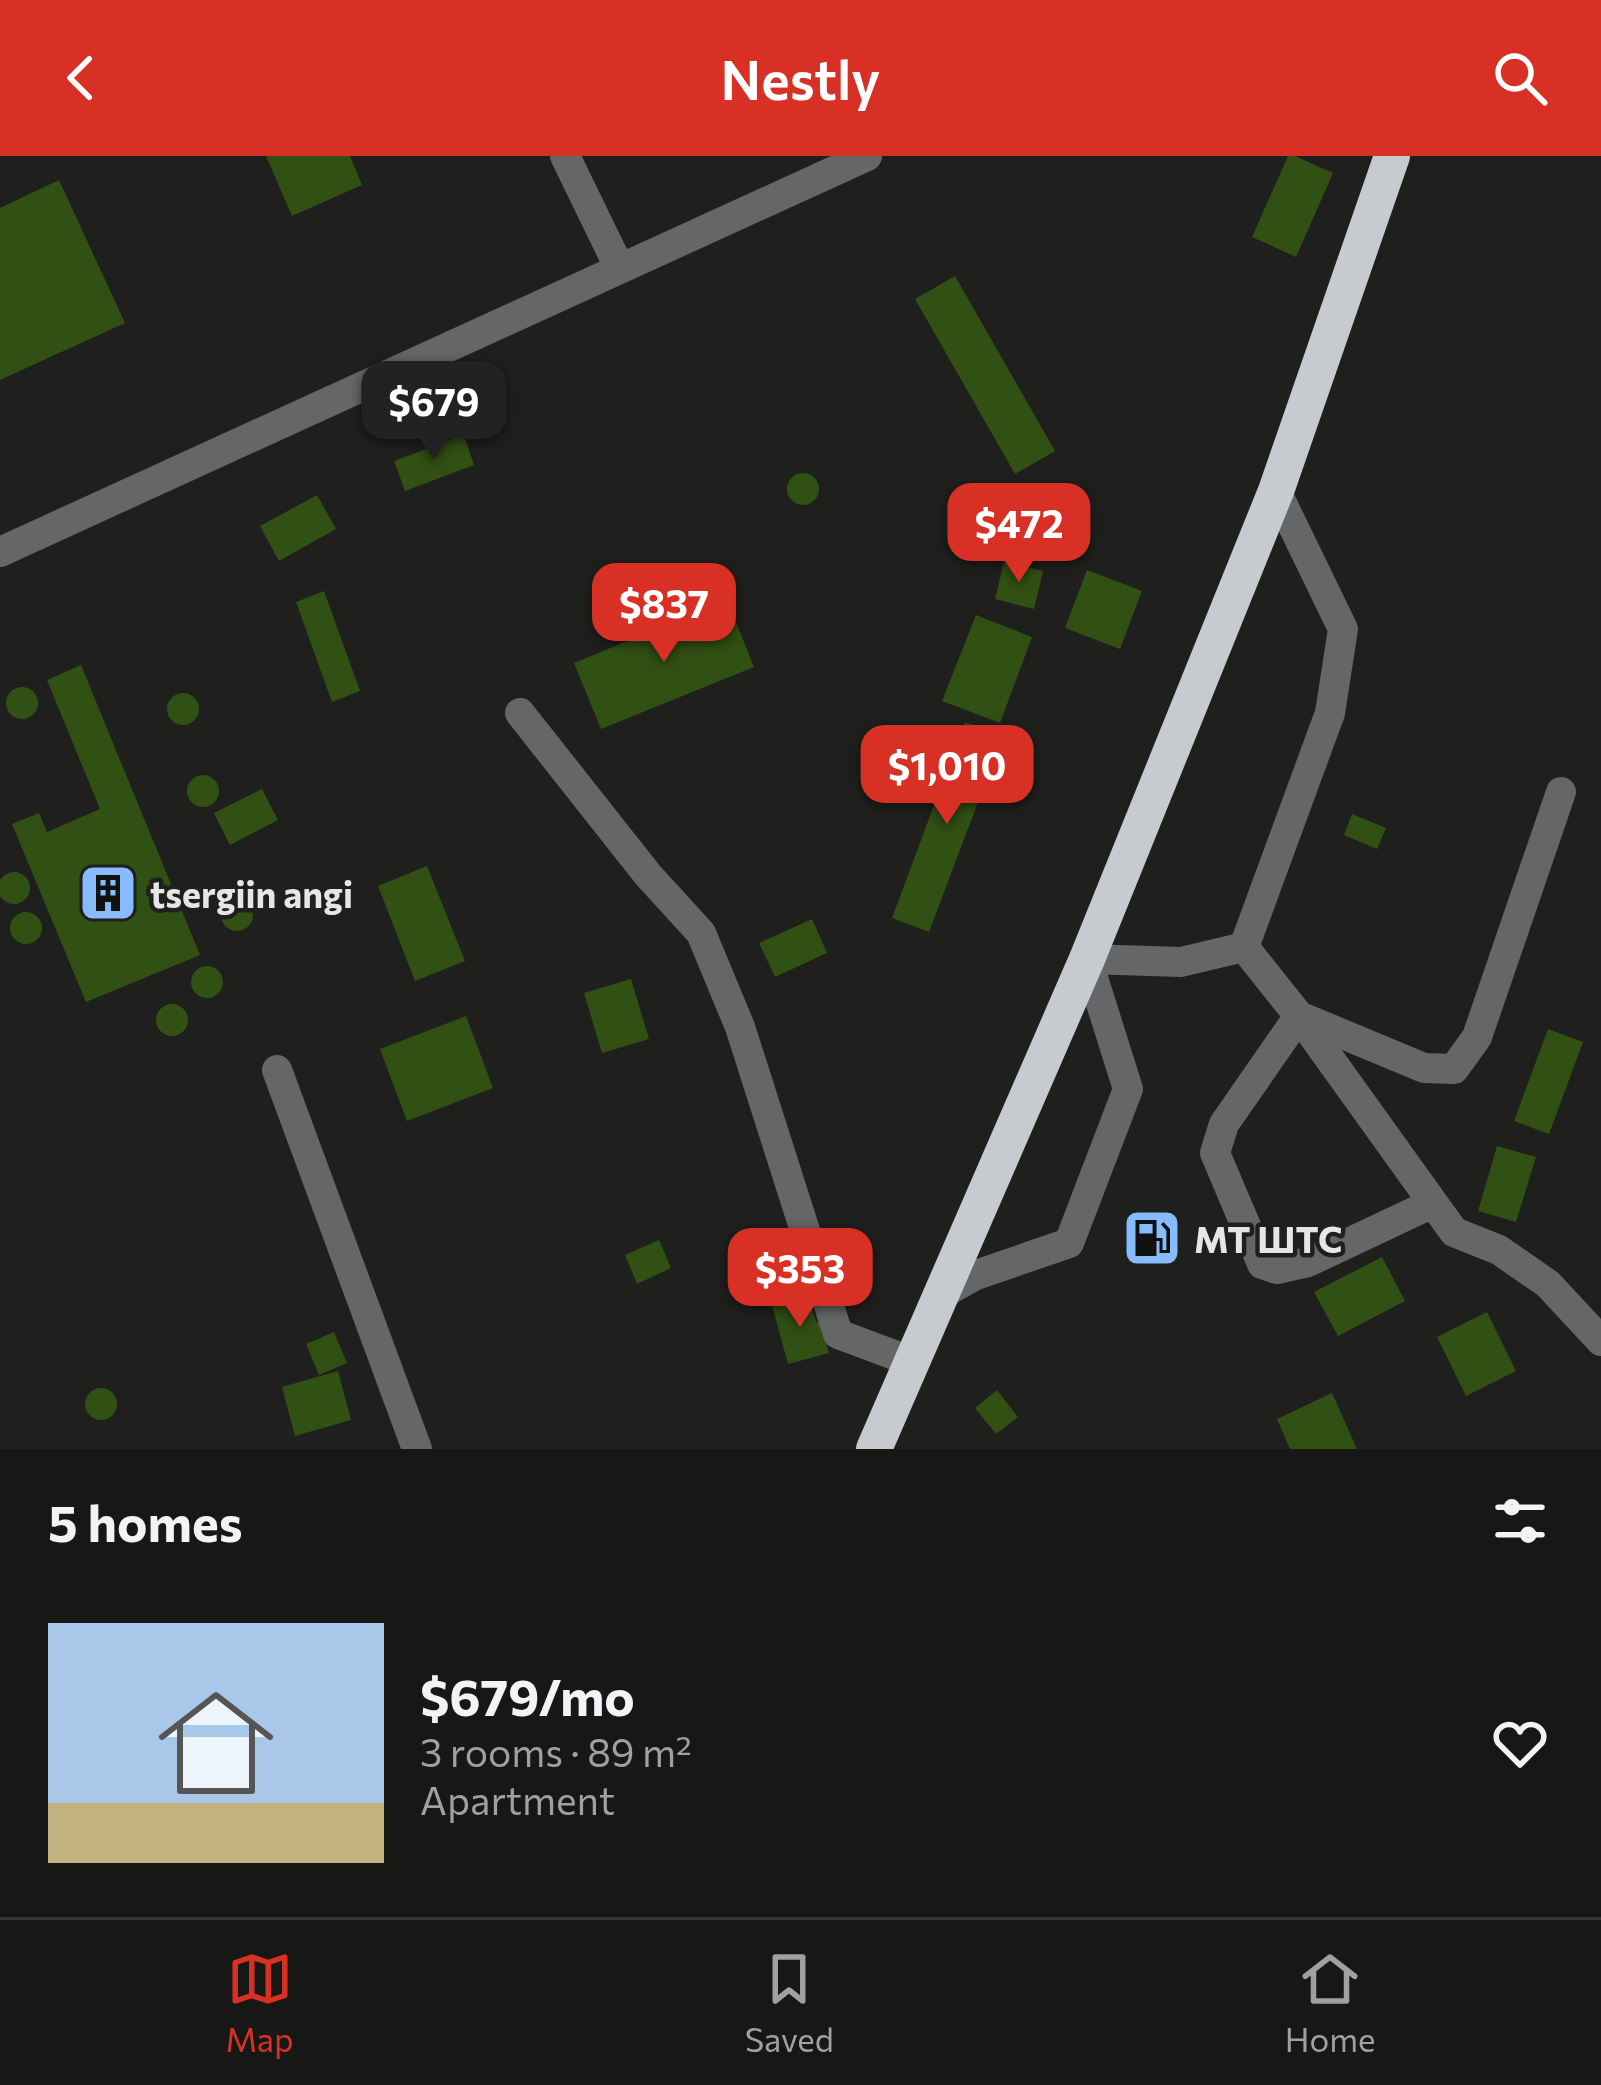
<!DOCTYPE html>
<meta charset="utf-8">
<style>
:root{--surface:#171816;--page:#20211f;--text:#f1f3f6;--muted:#9ea0a1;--line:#363735;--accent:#d93025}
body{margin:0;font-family:Commissioner,sans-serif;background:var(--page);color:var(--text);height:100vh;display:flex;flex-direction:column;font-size:45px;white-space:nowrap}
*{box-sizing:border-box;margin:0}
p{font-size:39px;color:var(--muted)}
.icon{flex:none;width:66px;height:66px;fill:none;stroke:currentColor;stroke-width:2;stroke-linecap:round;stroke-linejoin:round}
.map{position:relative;height:1293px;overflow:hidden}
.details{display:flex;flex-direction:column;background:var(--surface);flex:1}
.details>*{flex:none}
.price{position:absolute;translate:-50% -102px;padding:0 27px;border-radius:24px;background:var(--accent);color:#fff;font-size:39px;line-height:78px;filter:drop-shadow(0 3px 6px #0008)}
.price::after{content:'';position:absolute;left:50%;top:72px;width:36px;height:27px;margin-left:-18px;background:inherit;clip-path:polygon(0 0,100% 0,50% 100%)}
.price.current{background:#222;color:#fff}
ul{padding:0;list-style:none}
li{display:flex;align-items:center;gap:36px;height:300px;padding:0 48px}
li+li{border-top:3px solid var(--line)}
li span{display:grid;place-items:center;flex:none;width:336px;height:240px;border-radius:0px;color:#555}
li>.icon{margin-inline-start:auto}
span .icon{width:144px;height:144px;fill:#fffc;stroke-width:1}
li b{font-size:51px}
h2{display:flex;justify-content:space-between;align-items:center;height:144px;padding:0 48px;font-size:51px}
header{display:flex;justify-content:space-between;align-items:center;height:156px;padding:0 48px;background:var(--accent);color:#fff;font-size:54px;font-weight:600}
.menu{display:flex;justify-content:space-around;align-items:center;height:168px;border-top:3px solid var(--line);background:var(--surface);font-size:33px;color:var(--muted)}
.menu a{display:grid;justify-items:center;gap:6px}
.menu .current{color:var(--accent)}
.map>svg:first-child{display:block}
.building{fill:#315013}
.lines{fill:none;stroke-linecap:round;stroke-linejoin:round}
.minor{stroke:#656668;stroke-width:30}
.highway{stroke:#c7cace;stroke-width:36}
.labels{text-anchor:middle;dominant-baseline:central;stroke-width:9;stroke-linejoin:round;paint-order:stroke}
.poi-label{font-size:36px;font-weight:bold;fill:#e6e7e5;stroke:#1f201e;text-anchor:start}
</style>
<header><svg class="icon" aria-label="back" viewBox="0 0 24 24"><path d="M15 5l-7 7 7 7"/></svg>Nestly<svg class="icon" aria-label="search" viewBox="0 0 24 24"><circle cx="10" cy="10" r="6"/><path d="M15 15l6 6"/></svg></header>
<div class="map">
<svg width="1601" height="1293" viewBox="0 0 1601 1293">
<rect width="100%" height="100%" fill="#1f201e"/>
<path class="building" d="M266 0H350L362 29 292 60Z
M1288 0H1295L1333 17 1296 101 1252 81Z
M59 24 125 167 0 224V52Z
M955 120 1055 295 1015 318 915 143Z
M464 279 474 309 405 335 394 305Z
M787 333a16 16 0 1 1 32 0a16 16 0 1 1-32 0Z
M317 339 336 373 279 405 260 370Z
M1004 406 1043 415 1034 453 995 443Z
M1087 414 1142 435 1120 493 1065 472Z
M324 435 360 535 332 546 296 446Z
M727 444 754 511 601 573 574 507Z
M976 459 1032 481 1000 567 942 545Z
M81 509 200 799 86 846 12 668 39 657 47 676 100 653 47 524Z
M6 547a16 16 0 1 1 32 0a16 16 0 1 1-32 0Z
M167 553a16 16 0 1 1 32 0a16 16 0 1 1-32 0Z
M965 566 1003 580 929 776 892 762Z
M187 635a16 16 0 1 1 32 0a16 16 0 1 1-32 0Z
M262 633 278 664 230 689 214 657Z
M1352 658 1386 672 1377 693 1344 679Z
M427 710 465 805 415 825 378 730Z
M-2 732a16 16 0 1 1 32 0a16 16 0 1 1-32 0Z
M221 759a16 16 0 1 1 32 0a16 16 0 1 1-32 0Z
M10 772a16 16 0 1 1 32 0a16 16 0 1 1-32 0Z
M812 763 827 797 775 821 759 787Z
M191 826a16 16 0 1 1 32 0a16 16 0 1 1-32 0Z
M631 823 649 883 602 897 584 837Z
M156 864a16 16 0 1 1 32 0a16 16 0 1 1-32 0Z
M466 860 493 932 407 965 380 893Z
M1548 873 1583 886 1549 978 1514 965Z
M1497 990 1536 1001 1516 1066 1478 1055Z
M659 1084 671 1112 637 1128 625 1099Z
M1382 1101 1405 1145 1338 1180 1314 1136Z
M808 1139 816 1166 820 1165 829 1197 788 1208 772 1149Z
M1487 1156 1516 1215 1466 1240 1437 1181Z
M334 1176 347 1207 319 1219 306 1188Z
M338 1215 351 1264 295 1280 282 1231Z
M85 1248a16 16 0 1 1 32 0a16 16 0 1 1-32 0Z
M997 1234 1018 1261 996 1278 975 1252Z
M1332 1237 1357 1293H1290L1277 1263Z"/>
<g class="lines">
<path class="minor" d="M565 0 619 111
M0 396 867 0
M520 557 648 719 701 777 740 871 838 1178 913 1206
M1244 791 1299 860 1454 1076 1499 1094 1548 1128 1601 1185
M277 914 417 1293
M1433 1047 1308 1106 1277 1113 1262 1108 1215 997 1224 968 1299 860 1424 912 1454 913 1477 881 1561 636
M940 1139 976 1119 1069 1087 1128 933 1087 803 1181 806 1244 791 1330 557 1343 473 1276 335"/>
<path class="highway" d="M874 1293 1087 803 1276 335 1392 0"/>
</g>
<defs>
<g id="building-square" transform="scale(3)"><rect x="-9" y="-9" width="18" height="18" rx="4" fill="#87bbfb" stroke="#1f201e"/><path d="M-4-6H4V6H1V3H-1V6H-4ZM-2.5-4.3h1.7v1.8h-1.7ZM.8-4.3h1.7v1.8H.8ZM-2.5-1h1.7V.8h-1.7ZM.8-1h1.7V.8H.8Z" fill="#111"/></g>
<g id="fuel-square" transform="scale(3)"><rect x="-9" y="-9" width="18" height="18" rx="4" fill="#87bbfb" stroke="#1f201e"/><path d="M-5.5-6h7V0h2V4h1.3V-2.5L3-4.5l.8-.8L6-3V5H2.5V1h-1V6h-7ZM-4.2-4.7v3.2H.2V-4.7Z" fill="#111"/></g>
</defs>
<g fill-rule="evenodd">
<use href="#building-square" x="108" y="737"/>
<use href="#fuel-square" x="1152" y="1082"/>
</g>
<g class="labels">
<g class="poi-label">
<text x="150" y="737">tsergiin angi</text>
<text x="1194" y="1082">МТ ШТС</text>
</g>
</g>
</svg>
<b class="price current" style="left:434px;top:307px">$679</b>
<b class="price" style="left:1019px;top:429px">$472</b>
<b class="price" style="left:664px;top:509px">$837</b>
<b class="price" style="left:947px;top:671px">$1,010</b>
<b class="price" style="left:800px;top:1174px">$353</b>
</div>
<section class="details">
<h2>5 homes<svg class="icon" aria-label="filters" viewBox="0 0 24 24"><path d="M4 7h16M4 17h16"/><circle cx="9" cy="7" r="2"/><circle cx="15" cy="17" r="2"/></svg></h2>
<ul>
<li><span style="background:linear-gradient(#a9c7e8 75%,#c2b280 0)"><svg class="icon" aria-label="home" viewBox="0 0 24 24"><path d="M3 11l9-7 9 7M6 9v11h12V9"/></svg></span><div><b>$679/mo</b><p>3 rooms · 89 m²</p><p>Apartment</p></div><svg class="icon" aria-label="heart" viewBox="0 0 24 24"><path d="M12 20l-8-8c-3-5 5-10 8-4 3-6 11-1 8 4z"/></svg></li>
</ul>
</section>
<nav class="menu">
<a class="current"><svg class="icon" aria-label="map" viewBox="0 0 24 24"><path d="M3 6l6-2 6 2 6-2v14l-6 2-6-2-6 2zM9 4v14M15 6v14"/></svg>Map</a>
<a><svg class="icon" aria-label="saved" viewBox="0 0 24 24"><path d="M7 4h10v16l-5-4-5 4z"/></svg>Saved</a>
<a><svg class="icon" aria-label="home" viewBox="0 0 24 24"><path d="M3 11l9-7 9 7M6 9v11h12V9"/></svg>Home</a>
</nav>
